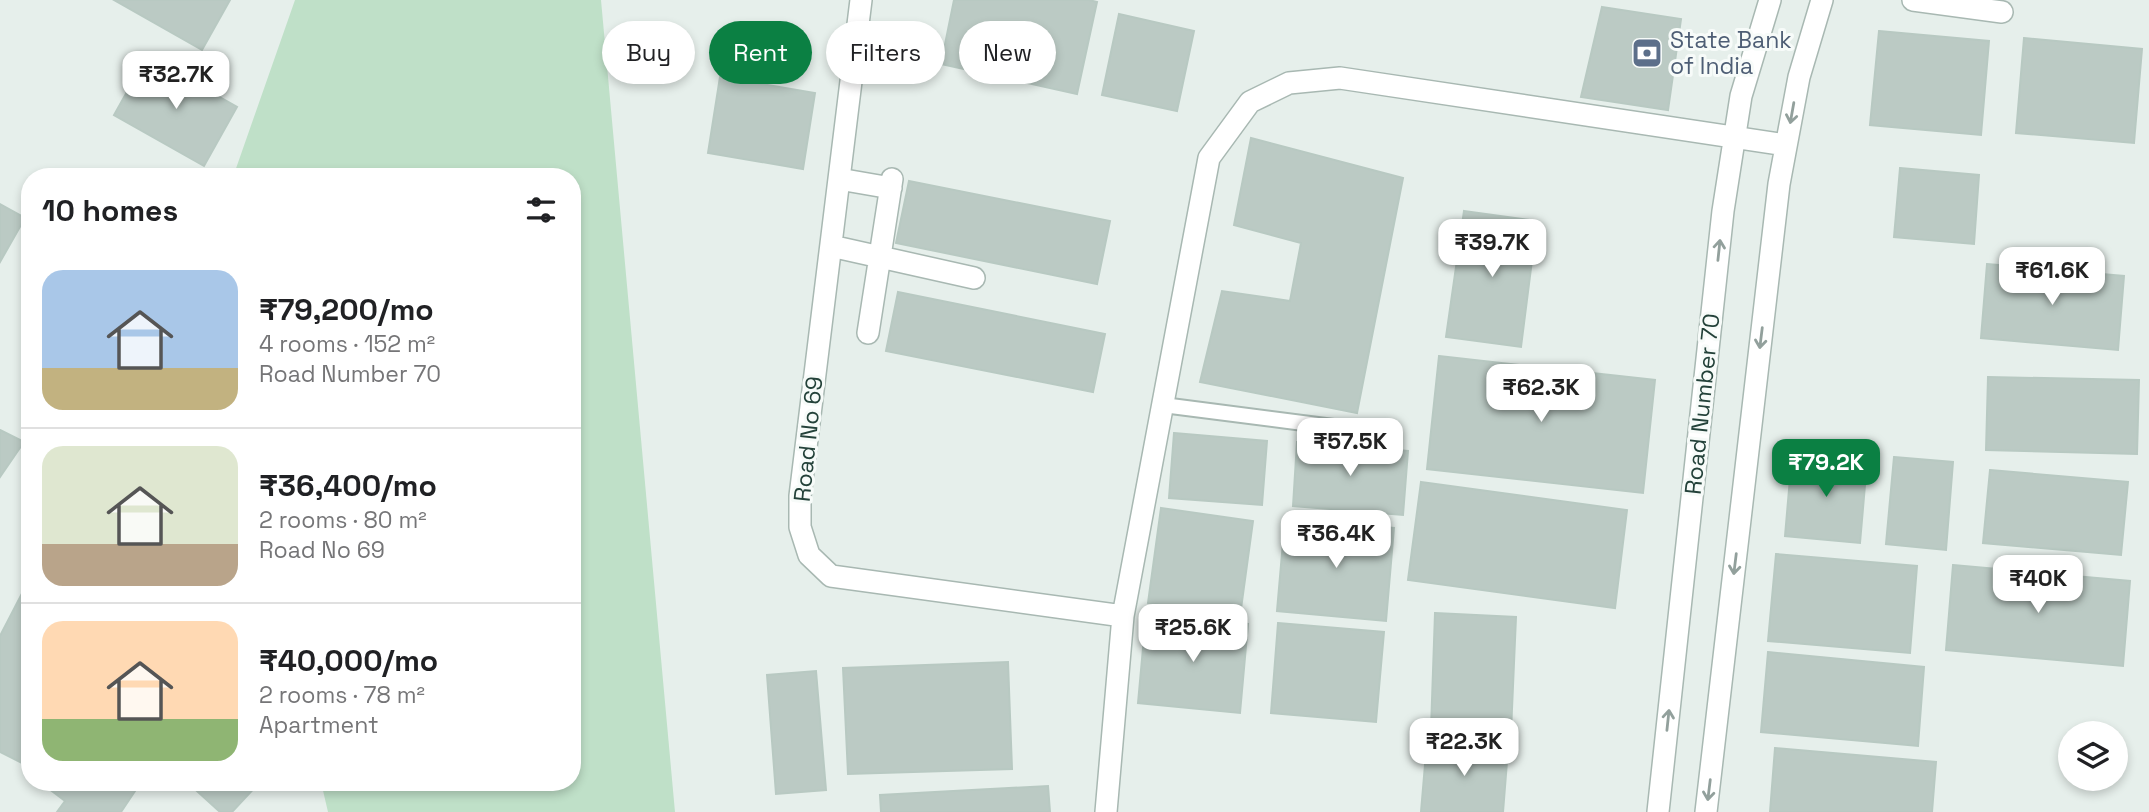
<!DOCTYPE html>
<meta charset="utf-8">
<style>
:root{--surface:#fff;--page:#f2f2f2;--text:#202124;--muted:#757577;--line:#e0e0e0;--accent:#0b8043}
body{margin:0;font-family:"Space Grotesk",sans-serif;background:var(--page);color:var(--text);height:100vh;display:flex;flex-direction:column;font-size:26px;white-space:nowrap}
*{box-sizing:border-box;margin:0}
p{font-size:23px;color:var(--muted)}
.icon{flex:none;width:38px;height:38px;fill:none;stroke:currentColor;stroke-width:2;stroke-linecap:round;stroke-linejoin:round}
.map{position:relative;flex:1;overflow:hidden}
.details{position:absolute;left:21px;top:168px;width:560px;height:623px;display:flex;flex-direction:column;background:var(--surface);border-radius:28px;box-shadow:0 4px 10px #0003}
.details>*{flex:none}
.guide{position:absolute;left:602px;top:21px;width:665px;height:63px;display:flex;gap:14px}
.controls{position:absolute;left:2058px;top:721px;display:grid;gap:14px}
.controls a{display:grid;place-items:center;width:70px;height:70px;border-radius:50%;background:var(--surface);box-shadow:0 4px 10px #0003;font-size:35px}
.price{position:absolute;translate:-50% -60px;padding:0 16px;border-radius:14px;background:#fff;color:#222;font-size:23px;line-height:46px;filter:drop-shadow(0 2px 4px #0008)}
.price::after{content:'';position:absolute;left:50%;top:42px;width:21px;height:16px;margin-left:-10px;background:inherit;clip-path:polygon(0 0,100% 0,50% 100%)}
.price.on{background:var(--accent);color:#fff}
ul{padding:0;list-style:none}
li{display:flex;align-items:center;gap:21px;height:175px;padding:0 21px}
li+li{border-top:2px solid var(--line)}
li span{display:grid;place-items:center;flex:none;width:196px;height:140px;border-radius:21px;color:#555}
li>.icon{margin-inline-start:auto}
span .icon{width:84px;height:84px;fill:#fffc;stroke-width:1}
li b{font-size:30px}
h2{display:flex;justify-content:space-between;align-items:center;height:84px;padding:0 21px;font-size:30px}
.chip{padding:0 24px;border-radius:32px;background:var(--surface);box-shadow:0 4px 10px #0003;font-size:24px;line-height:63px}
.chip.on{background:var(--accent);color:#fff}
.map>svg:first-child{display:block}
.green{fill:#bfe0c8}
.building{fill:#bbcac4;stroke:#b8c9c2;stroke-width:2}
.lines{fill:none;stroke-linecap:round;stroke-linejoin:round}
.lane-casing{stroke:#a8b8b2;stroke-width:18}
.street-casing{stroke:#a8b8b2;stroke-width:24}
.lane{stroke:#fff;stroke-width:14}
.street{stroke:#fff;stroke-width:21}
.oneway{stroke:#92a09c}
.labels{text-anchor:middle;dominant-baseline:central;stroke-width:6;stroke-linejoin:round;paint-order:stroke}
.service-label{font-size:23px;fill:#4e5e75;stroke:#f7fbf9;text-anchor:start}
.street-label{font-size:23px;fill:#24423a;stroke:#f7fbf9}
</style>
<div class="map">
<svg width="2149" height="812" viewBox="0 0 2149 812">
<rect width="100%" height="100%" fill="#e6efeb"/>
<path class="green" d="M295 0H601L675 812H328L321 782H572V177H233Z"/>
<path class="building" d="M114 0H230L202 50Z
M954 0H1089L1097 2 1077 94 941 64Z
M1602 7 1681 19 1668 110 1581 97Z
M1119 14 1194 31 1177 111 1102 95Z
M1879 31 1989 41 1981 135 1870 125Z
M2024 38 2142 49 2134 143 2016 133Z
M147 56 237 107 204 166 114 115Z
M720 77 815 93 803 169 708 153Z
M1251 138 1403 178 1357 413 1200 382 1222 291 1290 301 1301 243 1234 225Z
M1900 168 1979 175 1974 244 1894 237Z
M909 181 1110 221 1097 284 896 243Z
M0 204 25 218 0 262Z
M1464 211 1537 221 1521 347 1446 337Z
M1987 264 2124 276 2118 350 1981 338Z
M898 292 1105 334 1093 392 886 351Z
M1439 356 1655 380 1643 493 1427 469Z
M1988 377 2139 380 2137 454 1986 450Z
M0 430 24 442 0 477Z
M1174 433 1267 441 1262 505 1169 498Z
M1297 442 1408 451 1403 515 1293 506Z
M1792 455 1867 462 1860 543 1785 536Z
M1894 457 1953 462 1946 550 1886 544Z
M1990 470 2128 482 2121 555 1983 543Z
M1421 482 1627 510 1615 608 1408 580Z
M1161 508 1253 521 1240 616 1148 603Z
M1285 519 1394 528 1386 621 1277 611Z
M1776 554 1917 566 1910 653 1768 641Z
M1953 565 2130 581 2123 666 1946 650Z
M30 578V767L0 752V636Z
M1435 613 1516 617 1511 732 1431 729Z
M1146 615 1248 624 1240 713 1138 703Z
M1278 623 1384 632 1376 722 1271 713Z
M1768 652 1924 667 1918 746 1761 732Z
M1008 662 1012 769 848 774 843 668Z
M816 671 826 790 776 794 767 675Z
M1427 741 1508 749 1503 812H1421Z
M1775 748 1936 762 1932 812H1770Z
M40 782H141L121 812H57L65 801Z
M187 782H260L232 812H220Z
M1048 786 1050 812H881L880 795Z"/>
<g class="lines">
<g class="lane-casing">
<path id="lane" d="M1163 405 1357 430"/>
</g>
<g class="street-casing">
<path id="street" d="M861 0 800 496V527L809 555 831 576 1123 616
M1913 0 2002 12
M839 179 891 188
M831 246 974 278
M868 333 892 179
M1106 812 1123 616 1209 158 1250 102 1289 83 1340 78 1786 145
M1658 812 1723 211 1741 96 1770 0
M1706 812 1779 184 1799 77 1822 0"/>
</g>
<use href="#lane" class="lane"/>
<use href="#street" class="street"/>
</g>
<defs><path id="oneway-shaft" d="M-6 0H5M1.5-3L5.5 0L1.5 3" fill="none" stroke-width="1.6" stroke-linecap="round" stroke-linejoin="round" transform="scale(1.75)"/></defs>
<g class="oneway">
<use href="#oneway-shaft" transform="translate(1792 113) rotate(100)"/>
<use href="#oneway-shaft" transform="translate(1719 250) rotate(-84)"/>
<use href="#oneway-shaft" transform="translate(1761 338) rotate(97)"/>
<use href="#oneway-shaft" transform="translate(1735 564) rotate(97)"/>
<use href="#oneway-shaft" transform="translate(1668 720) rotate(-84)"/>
<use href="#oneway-shaft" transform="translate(1709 790) rotate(97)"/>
</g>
<defs>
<g id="bank-square" transform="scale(1.575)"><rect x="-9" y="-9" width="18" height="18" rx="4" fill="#5c6f8a" stroke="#f7fbf9"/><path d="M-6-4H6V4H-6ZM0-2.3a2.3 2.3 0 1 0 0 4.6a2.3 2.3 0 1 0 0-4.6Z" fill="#fff"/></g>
</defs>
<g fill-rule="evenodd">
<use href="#bank-square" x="1647" y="53"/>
</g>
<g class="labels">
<g class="service-label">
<text x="1670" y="40">State Bank<tspan x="1670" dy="26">of India</tspan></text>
</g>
<g class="street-label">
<text transform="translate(1702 404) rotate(-84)">Road Number 70</text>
<text transform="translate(808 439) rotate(-84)">Road No 69</text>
</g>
</g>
</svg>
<div class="controls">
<a><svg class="icon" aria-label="layers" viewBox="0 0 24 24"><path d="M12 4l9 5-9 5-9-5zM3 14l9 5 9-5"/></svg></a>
</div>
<b class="price" style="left:176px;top:111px">₹32.7K</b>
<b class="price" style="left:1492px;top:279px">₹39.7K</b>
<b class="price" style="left:2052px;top:307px">₹61.6K</b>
<b class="price" style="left:1541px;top:424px">₹62.3K</b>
<b class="price" style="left:1350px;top:478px">₹57.5K</b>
<b class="price on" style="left:1826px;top:499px">₹79.2K</b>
<b class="price" style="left:1336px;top:570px">₹36.4K</b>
<b class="price" style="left:2038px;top:615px">₹40K</b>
<b class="price" style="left:1193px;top:664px">₹25.6K</b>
<b class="price" style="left:1464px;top:778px">₹22.3K</b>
<div class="guide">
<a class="chip">Buy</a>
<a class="chip on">Rent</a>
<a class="chip">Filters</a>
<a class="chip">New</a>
</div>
<section class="details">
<h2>10 homes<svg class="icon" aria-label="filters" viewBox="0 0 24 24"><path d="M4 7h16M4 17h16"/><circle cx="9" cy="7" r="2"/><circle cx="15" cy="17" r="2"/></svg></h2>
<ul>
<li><span style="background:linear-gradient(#a9c7e8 70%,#c2b280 0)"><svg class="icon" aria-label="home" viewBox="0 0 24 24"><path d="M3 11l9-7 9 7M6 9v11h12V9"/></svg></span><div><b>₹79,200/mo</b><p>4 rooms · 152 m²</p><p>Road Number 70</p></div></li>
<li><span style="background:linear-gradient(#dfe7d0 70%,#b9a48a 0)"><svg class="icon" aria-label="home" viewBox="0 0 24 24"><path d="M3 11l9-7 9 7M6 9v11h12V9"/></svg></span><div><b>₹36,400/mo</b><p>2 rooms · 80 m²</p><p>Road No 69</p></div></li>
<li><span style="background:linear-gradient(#ffd9b3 70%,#8fb573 0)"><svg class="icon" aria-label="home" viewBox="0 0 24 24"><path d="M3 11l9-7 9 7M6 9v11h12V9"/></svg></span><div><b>₹40,000/mo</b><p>2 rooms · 78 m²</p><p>Apartment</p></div></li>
</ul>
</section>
</div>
